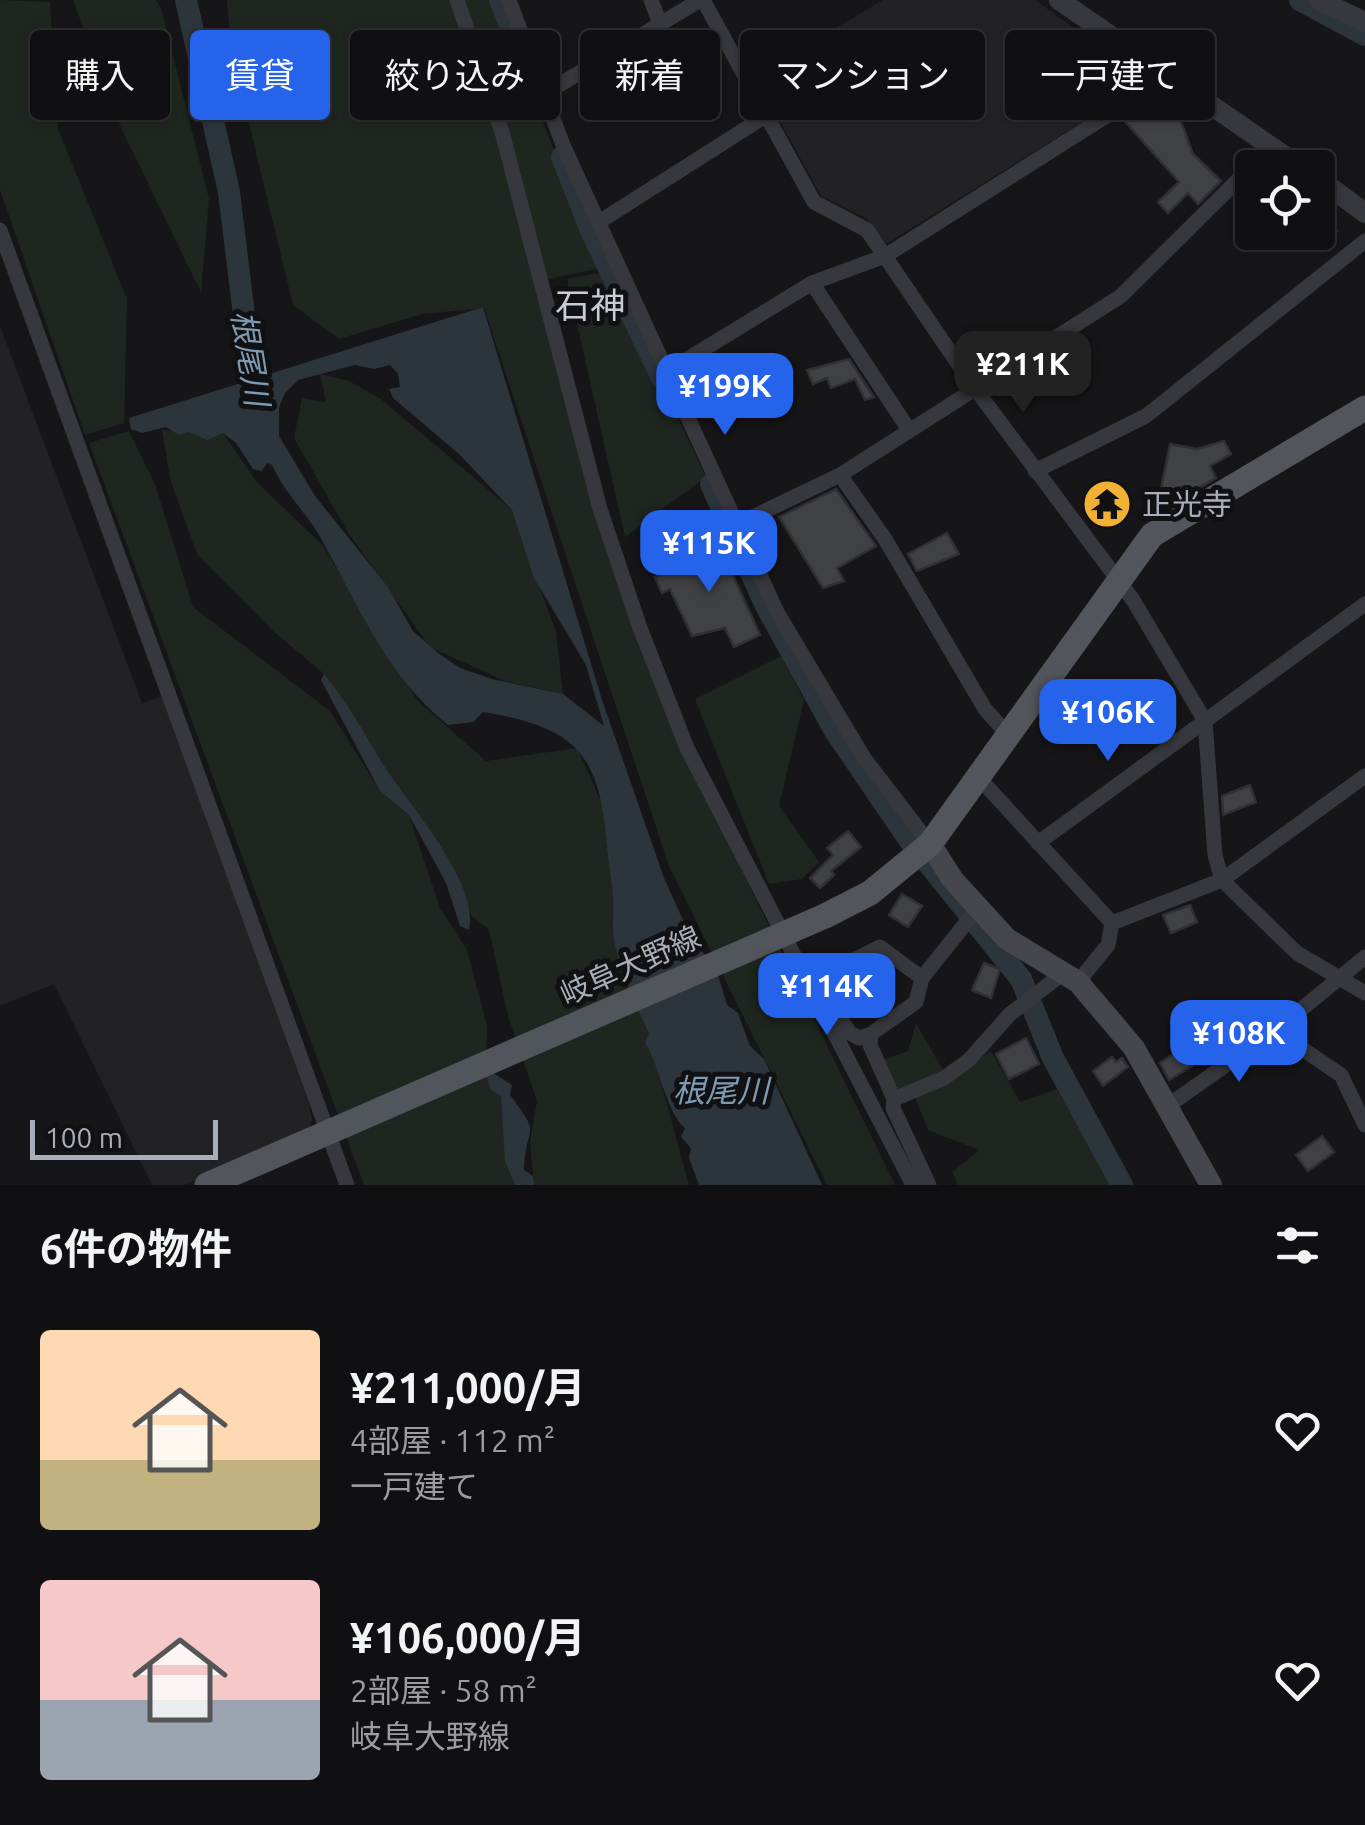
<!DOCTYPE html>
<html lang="ja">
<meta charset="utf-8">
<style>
:root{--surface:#101012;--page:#19191b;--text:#f1f3f6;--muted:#9c9d9f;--line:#303032;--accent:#2563eb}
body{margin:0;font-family:Ubuntu,"Noto Sans JP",sans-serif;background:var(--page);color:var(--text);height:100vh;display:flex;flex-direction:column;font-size:38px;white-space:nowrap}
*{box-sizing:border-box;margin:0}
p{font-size:32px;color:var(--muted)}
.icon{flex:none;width:55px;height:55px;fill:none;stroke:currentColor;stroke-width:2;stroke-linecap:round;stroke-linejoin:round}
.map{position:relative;height:1185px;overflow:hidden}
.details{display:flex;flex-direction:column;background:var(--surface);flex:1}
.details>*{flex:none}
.top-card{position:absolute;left:30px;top:30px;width:1305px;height:90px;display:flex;gap:20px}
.fabs{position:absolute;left:1235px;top:150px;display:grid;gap:20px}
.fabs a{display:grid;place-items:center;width:100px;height:100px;border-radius:10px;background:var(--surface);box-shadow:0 2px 8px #0004,0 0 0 2px var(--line);font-size:50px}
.scale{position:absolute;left:30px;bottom:25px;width:188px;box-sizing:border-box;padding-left:10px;border:5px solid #a8adb8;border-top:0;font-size:28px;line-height:35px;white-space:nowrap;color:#a8adb8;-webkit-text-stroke:8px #111113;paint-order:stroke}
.price{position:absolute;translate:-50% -85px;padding:0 22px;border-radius:20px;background:var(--accent);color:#fff;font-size:32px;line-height:65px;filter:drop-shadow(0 2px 5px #0008)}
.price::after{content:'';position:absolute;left:50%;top:60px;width:30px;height:22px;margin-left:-15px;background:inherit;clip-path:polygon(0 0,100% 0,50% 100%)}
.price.current{background:#222;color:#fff}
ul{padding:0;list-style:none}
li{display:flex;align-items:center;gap:30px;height:250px;padding:0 40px}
li span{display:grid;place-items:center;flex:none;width:280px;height:200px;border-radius:10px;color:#555}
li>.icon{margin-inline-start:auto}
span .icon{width:120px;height:120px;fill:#fffc;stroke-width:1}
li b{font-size:42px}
h2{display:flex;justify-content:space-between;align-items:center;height:120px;padding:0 40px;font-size:42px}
.tag{padding:0 35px;border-radius:10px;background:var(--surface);box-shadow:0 2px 8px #0004,0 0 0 2px var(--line);font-size:35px;line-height:90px}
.tag.current{background:var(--accent);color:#fff}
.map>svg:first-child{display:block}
.built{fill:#222225}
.green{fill:#1e261f}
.water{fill:#2c353c;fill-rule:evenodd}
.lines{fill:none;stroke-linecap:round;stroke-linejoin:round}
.river{stroke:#2c353c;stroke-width:22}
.building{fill:#404145;stroke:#303034;stroke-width:2.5}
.minor{stroke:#37383d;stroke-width:15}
.tertiary{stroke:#37383d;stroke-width:20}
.secondary{stroke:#45474d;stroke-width:22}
.primary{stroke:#53555c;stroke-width:25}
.labels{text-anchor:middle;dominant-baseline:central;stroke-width:10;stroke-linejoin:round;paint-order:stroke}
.poi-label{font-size:30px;fill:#a8adb8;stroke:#111113;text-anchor:start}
.street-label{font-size:30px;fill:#a8adb8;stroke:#111113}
.water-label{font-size:32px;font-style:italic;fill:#7f9bb3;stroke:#111113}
.quarter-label{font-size:35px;fill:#c9ccd4;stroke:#111113}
</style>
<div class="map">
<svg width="1365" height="1185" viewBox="0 0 1365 1185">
<rect width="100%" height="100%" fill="#161618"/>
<path class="built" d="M883 0H1035L1138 74 1103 109 886 244 866 218 821 196 759 83V74Z
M0 326 142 703 163 696 309 1104 312 1121 308 1131 184 1185H152L54 984 0 1006Z"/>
<path class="green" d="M0 0 50 2 58 129 127 299 124 423 85 435 0 190Z
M73 0H156L161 8 209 199 201 292 121 128Z
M227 0H495L600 268 536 282 601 534 691 766 895 1185H827L669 866 484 308 422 314 339 339 293 305 231 49Z
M608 271 706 477 625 537 567 279Z
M320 374 349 381 381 399 512 510 556 632 563 694 505 681 430 647 347 531 294 438 302 398 326 402Z
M162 430 223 433 256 481 323 546 417 700 486 761 577 748 605 810 654 1057 689 1185H534L530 1141 537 1101 508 1016 489 930 472 916 324 674 274 632 197 554 170 479Z
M129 431 156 487 193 607 330 711 380 791 409 815 440 908 467 950 487 1026 486 1075 501 1096 514 1185H364L89 443Z
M781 656 804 700 779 806 819 862 802 879 769 884 695 699Z
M916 1023 948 1079 991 1051 1020 1102 1057 1089 1112 1185H958L952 1172 979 1150 928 1130 911 1087 895 1091 883 1060 908 1051Z"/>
<path class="water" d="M483 307 602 700 664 878 687 929 718 975 727 1005 738 1013 750 1046 764 1059 822 1185H699L689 1158 691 1148 681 1137 685 1128C666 1112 660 1067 645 1042L649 1033C637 1008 611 952 613 924 615 900 611 879 608 855 600 759 584 728 483 712L473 722 448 725C385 675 358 604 319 535 304 510 284 492 272 465L267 463 262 471 253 469 236 443 223 433 207 440 189 432 179 435 166 427 142 433 131 429 129 418ZM355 365 374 369 390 365 398 374 400 387 389 389 393 398 459 454 512 510 534 578 586 665 604 726 563 694 492 679 460 668 438 653 413 631 388 587 315 496 279 436V407L285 393 298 380Z
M324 674C344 699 359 723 375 751 398 794 481 879 469 930L460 926 446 883 409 815 380 791 321 680Z
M490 1071 512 1085 510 1095C543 1139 526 1121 524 1170L533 1176 534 1185H515L505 1161 501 1096 491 1090 486 1075Z"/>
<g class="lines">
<path class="river" d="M186 0 229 192 255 405
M500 0 525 62
M1300 0 1365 35
M562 157 592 233 662 378
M711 484 766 606 835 731 908 838 1021 979 1053 1058 1122 1185"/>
</g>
<path class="building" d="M1150 92 1180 119 1193 154 1221 181 1198 204 1188 193 1168 213 1158 202 1179 182 1122 118Z
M1318 206 1337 231 1307 251 1293 232H1318Z
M849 359 874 397 865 400 855 379 831 388 827 378 813 384 807 370Z
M1224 441 1231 454 1210 466 1216 478 1167 507 1160 494 1170 444 1197 449Z
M836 489 876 546 837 568 844 581 823 588 779 517Z
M947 533 959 554 917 571 908 554Z
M718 542 760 635 734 647 725 628 692 636 670 589 662 593 655 577 670 570 668 564Z
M1250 785 1256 802 1223 815 1222 796Z
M848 831 861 847 831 871 834 875 820 888 810 878 833 855 827 848Z
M902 894 922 906 908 927 889 915Z
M1190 905 1197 922 1171 933 1163 915Z
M984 963 1000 969 991 998 972 990Z
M1026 1038 1039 1064 1009 1079 996 1054Z
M1181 1049 1192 1066 1169 1080 1160 1063Z
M1112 1057 1116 1062 1122 1058 1128 1067 1103 1086 1093 1071Z
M1322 1136 1334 1152 1308 1171 1296 1155Z"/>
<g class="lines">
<path class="minor" d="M457 0 502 132 600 509 640 628 687 748 913 1185
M509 0 563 145 777 612 864 758 930 844
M651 0 661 26
M703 0 814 202 867 230 974 387 1133 600 1205 721 1215 855 1222 880 1297 953 1365 993
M544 94 700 0
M599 222 767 115
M0 230 347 1185
M812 283 909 430
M668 371 812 283 885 256 1108 115 1158 69
M1035 471 1146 416 1365 241
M840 475 885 539 985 709 1008 735
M740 523 840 475 1121 296 1257 161 1266 144
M980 779 1112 923
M1038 843 1365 604
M1112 923 1222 880 1365 776
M844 965 880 947 922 978
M813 978 850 1033 859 1038 871 1034
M1078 982 1108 945 1112 923
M1281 1026 1298 1046 1341 1075 1365 1125
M894 1099 870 1045 871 1034 916 1002 922 978 978 908
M1169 1105 1281 1026 1365 957
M929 1185 893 1108 894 1099 944 1078 969 1060 1010 1014 1066 971"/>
<path class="tertiary" d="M1059 0 1302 168
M1319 0 1365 22
M1318 178 1365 213"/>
<path class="secondary" d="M930 844 953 880 1007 939 1078 982 1134 1048 1211 1185"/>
<path class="primary" d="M207 1185 825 916 870 893 930 844 1152 535 1365 408"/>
</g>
<defs>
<g id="temple-disc" transform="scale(2.5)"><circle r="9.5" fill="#f2b134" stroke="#111113"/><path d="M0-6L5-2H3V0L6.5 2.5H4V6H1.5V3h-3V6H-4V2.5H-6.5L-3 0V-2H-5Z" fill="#111"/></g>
</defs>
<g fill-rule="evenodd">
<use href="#temple-disc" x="1107" y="504"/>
</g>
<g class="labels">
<g class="poi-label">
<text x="1142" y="504">正光寺</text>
</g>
<g class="street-label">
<text transform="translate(630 965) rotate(-24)">岐阜大野線</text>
</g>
<g class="water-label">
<text transform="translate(251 358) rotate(81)">根尾川</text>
<text x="721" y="1090">根尾川</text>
</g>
<g class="quarter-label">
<text x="590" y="305">石神</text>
</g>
</g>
</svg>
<div class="fabs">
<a><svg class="icon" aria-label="locate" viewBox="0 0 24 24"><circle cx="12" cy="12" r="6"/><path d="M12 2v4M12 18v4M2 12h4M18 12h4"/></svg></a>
</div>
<div class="scale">100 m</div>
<b class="price current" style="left:1023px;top:416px">¥211K</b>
<b class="price" style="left:725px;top:438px">¥199K</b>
<b class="price" style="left:709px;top:595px">¥115K</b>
<b class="price" style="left:1108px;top:764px">¥106K</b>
<b class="price" style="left:827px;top:1038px">¥114K</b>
<b class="price" style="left:1239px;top:1085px">¥108K</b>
<div class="top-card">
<a class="tag">購入</a>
<a class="tag current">賃貸</a>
<a class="tag">絞り込み</a>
<a class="tag">新着</a>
<a class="tag">マンション</a>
<a class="tag">一戸建て</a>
</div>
</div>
<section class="details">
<h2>6件の物件<svg class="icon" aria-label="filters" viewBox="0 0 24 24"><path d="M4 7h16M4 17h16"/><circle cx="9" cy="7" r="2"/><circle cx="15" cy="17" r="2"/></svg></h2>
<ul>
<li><span style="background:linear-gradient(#ffd9b3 65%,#c2b280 0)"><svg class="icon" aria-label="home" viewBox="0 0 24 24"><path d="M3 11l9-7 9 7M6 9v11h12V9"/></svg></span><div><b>¥211,000/月</b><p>4部屋 · 112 m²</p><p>一戸建て</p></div><svg class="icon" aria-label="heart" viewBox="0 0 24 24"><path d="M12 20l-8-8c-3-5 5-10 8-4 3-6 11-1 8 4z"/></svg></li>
<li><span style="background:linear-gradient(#f6c9c9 60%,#9aa5b1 0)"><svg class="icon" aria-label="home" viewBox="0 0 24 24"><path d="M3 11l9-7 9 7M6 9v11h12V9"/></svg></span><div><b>¥106,000/月</b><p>2部屋 · 58 m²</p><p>岐阜大野線</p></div><svg class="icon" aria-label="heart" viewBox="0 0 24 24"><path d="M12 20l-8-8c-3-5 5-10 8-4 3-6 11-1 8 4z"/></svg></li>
</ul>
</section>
